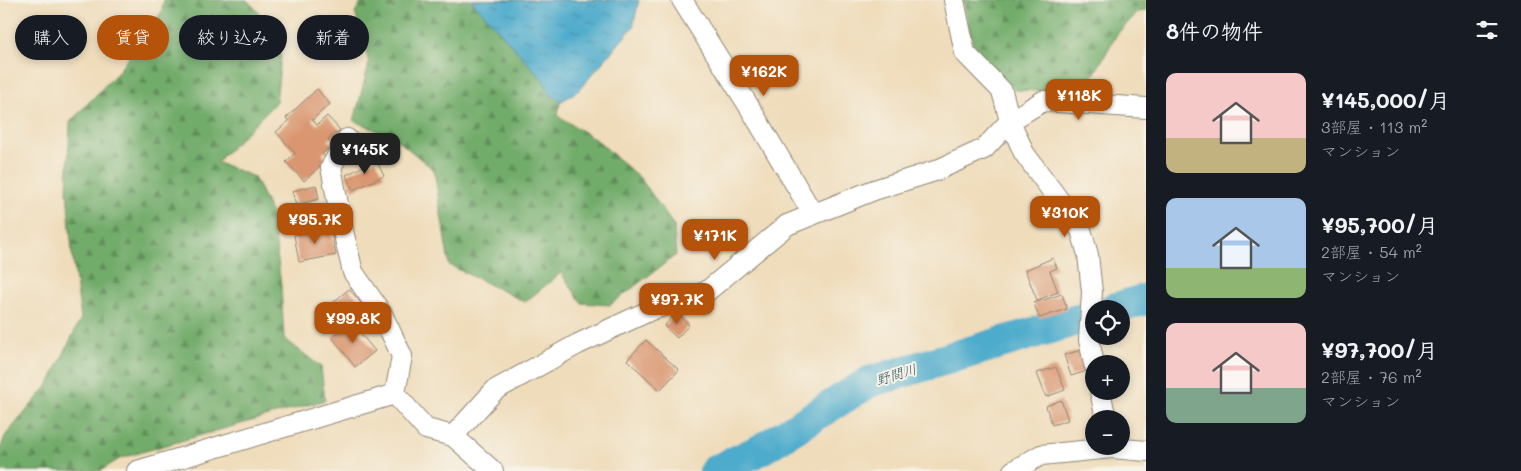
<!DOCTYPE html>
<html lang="ja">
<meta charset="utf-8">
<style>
:root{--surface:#171b24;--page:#242831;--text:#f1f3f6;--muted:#9ea1a6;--accent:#b45309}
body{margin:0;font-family:Mali,"Klee One",sans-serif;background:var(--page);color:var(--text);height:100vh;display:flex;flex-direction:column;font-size:19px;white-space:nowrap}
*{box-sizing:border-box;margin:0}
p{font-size:16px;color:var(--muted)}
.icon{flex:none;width:28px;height:28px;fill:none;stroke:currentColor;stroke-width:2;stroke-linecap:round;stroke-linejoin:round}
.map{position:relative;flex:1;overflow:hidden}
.sheet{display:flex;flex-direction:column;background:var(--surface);width:375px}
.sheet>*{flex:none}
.hud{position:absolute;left:15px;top:15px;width:475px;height:45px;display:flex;gap:10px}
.controls{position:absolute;left:1085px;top:300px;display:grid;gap:10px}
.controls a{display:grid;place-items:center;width:45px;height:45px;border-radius:50%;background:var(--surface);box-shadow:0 2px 8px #0003;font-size:25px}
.price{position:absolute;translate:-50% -42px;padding:0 11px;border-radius:10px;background:var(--accent);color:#fff;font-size:16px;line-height:32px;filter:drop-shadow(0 1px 2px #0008)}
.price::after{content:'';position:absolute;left:50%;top:30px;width:15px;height:11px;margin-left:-8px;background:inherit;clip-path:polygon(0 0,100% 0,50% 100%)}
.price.current{background:#222;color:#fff}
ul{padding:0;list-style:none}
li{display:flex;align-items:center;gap:15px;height:125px;padding:0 20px}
li span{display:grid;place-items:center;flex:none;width:140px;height:100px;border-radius:10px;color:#555}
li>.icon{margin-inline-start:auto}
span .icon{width:60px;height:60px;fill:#fffc;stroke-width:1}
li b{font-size:21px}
h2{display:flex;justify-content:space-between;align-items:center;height:60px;padding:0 20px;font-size:21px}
.pill{padding:0 18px;border-radius:22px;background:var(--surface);box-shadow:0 2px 8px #0003;font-size:18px;line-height:45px}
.pill.current{background:var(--accent);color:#fff}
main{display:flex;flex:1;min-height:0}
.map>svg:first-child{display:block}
.forest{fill:url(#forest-firs);stroke:#4e6c4b}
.water{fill:url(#water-ripples);stroke:#3c6b7c}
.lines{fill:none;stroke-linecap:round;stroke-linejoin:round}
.river{stroke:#4dabcc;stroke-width:32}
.building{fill:#d99670}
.street-casing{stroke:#8d8472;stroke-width:22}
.street{stroke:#fff;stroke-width:20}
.labels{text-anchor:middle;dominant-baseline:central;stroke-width:4;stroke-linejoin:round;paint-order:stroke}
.water-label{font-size:14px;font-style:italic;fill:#375863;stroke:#f7f3e8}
</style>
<main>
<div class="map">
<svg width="1146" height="471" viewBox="0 0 1146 471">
<defs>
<pattern id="forest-firs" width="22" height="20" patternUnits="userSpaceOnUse" patternTransform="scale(1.25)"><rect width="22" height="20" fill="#72ac6b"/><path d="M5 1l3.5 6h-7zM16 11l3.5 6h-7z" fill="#5e8c58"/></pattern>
<pattern id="water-ripples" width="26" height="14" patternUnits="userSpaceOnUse" patternTransform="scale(1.25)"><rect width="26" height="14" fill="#4dabcc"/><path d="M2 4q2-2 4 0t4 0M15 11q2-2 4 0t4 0" fill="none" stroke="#408ba6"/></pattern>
</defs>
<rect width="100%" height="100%" fill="#f7f3e8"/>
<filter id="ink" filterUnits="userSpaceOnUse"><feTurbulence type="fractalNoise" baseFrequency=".02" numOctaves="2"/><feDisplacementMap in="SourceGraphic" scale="10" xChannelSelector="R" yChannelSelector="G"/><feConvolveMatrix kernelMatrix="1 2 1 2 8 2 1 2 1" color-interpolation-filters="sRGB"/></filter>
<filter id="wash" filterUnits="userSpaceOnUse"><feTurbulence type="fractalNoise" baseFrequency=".0096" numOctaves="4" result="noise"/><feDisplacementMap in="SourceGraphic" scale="20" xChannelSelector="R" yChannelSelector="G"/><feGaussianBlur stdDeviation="1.12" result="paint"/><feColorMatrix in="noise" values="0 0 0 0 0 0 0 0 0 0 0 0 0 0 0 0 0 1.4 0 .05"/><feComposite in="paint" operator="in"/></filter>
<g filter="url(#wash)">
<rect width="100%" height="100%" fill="#efdcba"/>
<path class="forest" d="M164 0H247L263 17 281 56 276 102 217 162 254 177 272 214 281 285 284 338 321 367 325 400 121 458 100 471H0V450L5 436 49 384 81 318 72 253 67 191 70 122 118 72 161 13Z
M363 0H616L566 64 558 116 598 141 641 179 674 226 676 255 610 305 582 303 561 273 525 302 449 265 434 170 395 138 354 121 369 63 355 12Z
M963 0H1146V11L1138 12 1117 34 1092 78 1066 92 1014 90 974 50Z"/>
<path class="water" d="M471 0H639L633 27 579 90 562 101 550 95 543 80Z"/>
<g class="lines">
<path class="river" d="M1113 309 1146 299
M715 471 760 450 869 382 1094 315"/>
</g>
<g id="blocks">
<path class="building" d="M317 89 330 104 312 120 317 125 327 116 340 130 328 140 332 145 322 154 327 160 304 181 286 162 295 153 276 132 289 121 286 118Z
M376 160 384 176 353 190 346 175Z
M316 185 319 199 296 205 292 191Z
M330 228 336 255 299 262 294 235Z
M1053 258 1057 268 1050 271 1058 292 1037 300 1025 270Z
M349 289 363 305 338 327 324 310Z
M1062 294 1067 309 1039 318 1034 303Z
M677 312 689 325 677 338 664 326Z
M351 322 375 351 355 367 332 337Z
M646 340 679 370 660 390 627 360Z
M1081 350 1087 371 1071 376 1064 355Z
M1056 367 1065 390 1046 397 1037 373Z
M1061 400 1068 420 1052 425 1046 406Z"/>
</g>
</g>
<g filter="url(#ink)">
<use href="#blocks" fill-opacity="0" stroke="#8d8472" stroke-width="1"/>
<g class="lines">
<g class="street-casing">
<path id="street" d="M682 0 750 108 813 214
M954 0 965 53 1002 91 1010 121 1024 153 1081 230 1088 255 1092 292 1089 340 1094 364
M347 139 331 167 343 231 353 272 382 314 402 356 395 394 426 429 453 436 493 471
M1100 391 1106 419
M453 436 495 390 578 344 651 310 706 292 787 225 874 190 935 171 984 149 1010 121 1043 101 1146 108
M137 471 395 394
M1013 471 1041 455 1112 448 1146 451"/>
</g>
<use href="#street" class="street"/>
</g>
</g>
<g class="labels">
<g class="water-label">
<text transform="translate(896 374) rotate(-17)">野間川</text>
</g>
</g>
</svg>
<div class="controls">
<a><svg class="icon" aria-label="locate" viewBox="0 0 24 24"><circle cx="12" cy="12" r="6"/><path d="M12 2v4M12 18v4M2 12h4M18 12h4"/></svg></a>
<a>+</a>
<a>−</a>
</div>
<b class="price" style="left:764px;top:97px">¥162K</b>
<b class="price" style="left:1079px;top:121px">¥118K</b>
<b class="price current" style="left:365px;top:175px">¥145K</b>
<b class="price" style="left:1065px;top:238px">¥310K</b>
<b class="price" style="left:315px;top:245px">¥95.7K</b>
<b class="price" style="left:715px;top:261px">¥171K</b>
<b class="price" style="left:677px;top:325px">¥97.7K</b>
<b class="price" style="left:353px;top:344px">¥99.8K</b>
<div class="hud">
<a class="pill">購入</a>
<a class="pill current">賃貸</a>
<a class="pill">絞り込み</a>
<a class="pill">新着</a>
</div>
</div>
<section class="sheet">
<h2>8件の物件<svg class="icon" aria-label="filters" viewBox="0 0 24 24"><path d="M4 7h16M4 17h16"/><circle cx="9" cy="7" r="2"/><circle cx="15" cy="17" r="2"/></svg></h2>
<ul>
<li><span style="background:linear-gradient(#f6c9c9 65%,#c2b280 0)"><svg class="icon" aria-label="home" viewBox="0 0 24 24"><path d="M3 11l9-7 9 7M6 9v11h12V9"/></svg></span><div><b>¥145,000/月</b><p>3部屋 · 113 m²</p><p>マンション</p></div></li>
<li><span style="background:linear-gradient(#a9c7e8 70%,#8fb573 0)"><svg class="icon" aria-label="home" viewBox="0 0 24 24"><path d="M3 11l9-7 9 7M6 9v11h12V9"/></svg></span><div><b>¥95,700/月</b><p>2部屋 · 54 m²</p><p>マンション</p></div></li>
<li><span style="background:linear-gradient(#f6c9c9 65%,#7fa58c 0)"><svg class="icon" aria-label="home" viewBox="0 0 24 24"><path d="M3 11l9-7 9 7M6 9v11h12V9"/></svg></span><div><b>¥97,700/月</b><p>2部屋 · 76 m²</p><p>マンション</p></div></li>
</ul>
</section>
</main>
